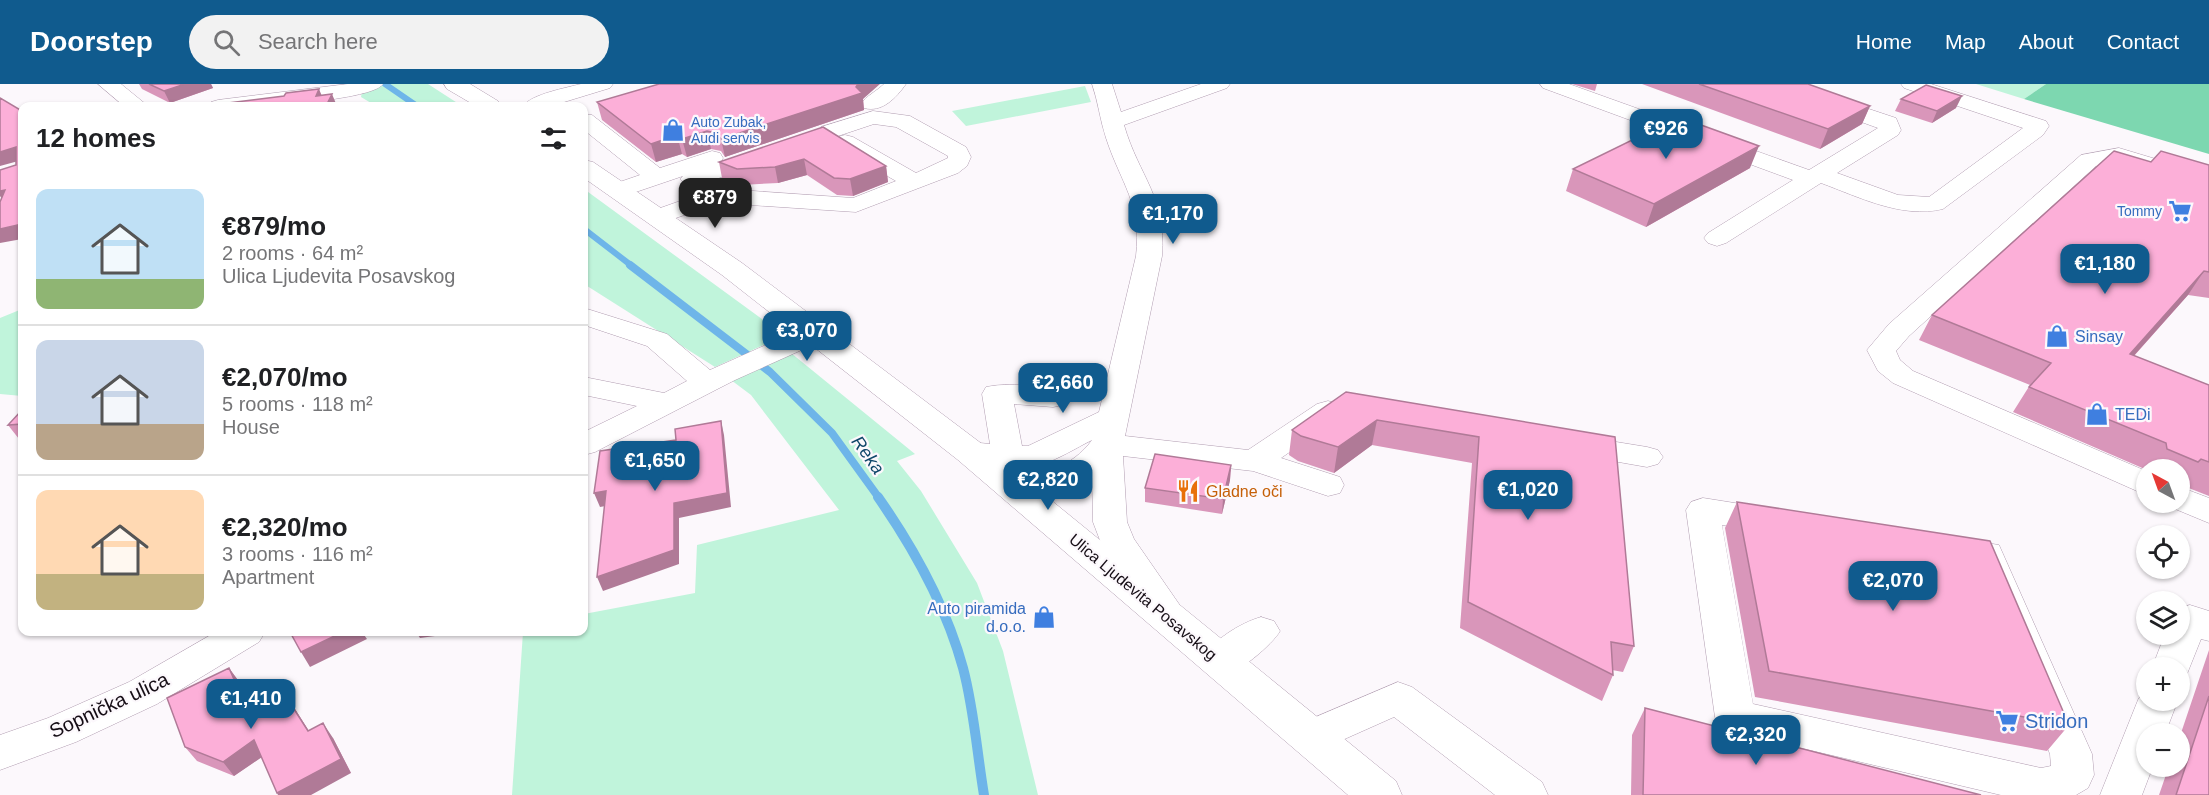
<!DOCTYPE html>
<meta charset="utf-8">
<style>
:root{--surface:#fff;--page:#f2f2f2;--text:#202124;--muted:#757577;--line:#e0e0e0;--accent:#105b8e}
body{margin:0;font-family:Arial,sans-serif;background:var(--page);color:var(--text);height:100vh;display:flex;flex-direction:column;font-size:22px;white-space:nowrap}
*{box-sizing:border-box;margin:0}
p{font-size:20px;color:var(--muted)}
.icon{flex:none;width:33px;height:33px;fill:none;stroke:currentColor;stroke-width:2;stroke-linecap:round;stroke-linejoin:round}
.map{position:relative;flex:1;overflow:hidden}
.side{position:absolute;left:18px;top:18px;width:570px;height:534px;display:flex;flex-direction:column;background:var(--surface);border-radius:12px;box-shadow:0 2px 4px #0004}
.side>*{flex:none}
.needle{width:39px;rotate:319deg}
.buttons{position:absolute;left:2136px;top:375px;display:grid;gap:12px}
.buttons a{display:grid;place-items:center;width:54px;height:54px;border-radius:50%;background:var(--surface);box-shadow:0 2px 4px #0004;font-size:30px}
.price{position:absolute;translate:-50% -51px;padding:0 14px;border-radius:12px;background:var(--accent);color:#fff;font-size:20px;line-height:39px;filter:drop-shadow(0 2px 3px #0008)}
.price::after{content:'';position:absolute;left:50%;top:36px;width:18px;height:14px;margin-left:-9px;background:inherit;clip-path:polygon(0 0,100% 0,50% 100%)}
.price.on{background:#222;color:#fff}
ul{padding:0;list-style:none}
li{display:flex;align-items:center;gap:18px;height:150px;padding:0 18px}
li+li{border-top:2px solid var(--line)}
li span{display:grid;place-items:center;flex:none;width:168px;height:120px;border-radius:12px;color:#555}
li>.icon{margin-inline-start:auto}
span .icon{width:72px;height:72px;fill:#fffc;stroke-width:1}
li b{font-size:26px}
h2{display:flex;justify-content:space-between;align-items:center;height:72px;padding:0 18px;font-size:26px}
header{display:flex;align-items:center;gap:36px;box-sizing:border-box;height:84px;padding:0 30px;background:var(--accent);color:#fff}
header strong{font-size:28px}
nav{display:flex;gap:33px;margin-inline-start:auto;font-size:21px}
.search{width:420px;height:54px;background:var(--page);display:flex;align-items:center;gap:15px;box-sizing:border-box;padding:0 21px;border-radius:33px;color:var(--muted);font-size:22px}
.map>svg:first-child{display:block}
.green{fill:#c0f4db}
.forest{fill:#7dd7b0}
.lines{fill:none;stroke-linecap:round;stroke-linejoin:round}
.stream-far2{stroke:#6eb5e9;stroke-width:6}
.stream-far1{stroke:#6eb5e9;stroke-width:8}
.stream{stroke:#6eb5e9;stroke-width:10}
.minor-casing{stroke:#b19db1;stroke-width:1}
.major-casing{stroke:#b19db1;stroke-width:1}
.minor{fill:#fff;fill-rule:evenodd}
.major{fill:#fff;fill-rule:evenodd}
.wall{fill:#d996ba}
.shaded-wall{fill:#b07a97}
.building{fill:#fcafd8;stroke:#b07a97;stroke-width:1.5}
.labels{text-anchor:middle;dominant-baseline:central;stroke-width:4.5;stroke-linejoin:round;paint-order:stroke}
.far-shop-label{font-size:14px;fill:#366cbe;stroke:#fcf8fc;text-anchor:start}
.shop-label{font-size:16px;fill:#366cbe;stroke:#fcf8fc;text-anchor:start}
.food-label{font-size:16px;fill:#c56008;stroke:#fcf8fc;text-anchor:start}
.street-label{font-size:16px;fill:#150d15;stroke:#fcf8fc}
.water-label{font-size:18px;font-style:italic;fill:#10476a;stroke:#fcf8fc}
.near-street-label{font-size:20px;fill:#150d15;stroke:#fcf8fc}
.near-shop-label{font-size:20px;fill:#366cbe;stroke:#fcf8fc;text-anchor:start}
</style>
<header>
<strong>Doorstep</strong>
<div class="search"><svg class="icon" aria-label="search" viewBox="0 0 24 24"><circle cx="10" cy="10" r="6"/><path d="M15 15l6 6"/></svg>Search here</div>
<nav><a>Home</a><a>Map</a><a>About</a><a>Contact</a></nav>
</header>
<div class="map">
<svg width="2209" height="711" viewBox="0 0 2209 711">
<rect width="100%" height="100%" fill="#fcf8fc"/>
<path class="green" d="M387 0H428L462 22H376L361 13 362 8Z
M1976 0H2046L2024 15Z
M1085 2 1091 18 966 42 952 27Z
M584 105 781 249 777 255 715 283 584 200Z
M22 225V312L0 310V234Z
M791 269 915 370 897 377 921 407 977 499 1003 567 1038 711H512L523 548H584V530L695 509 697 461 839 426 751 311 731 296Z"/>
<path class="forest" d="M2046 0H2209V70L2024 15Z"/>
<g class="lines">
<path class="stream-far2" d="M385 0 417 22
M584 145 632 182"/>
<path class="stream-far1" d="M630 181 770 288 832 349 879 414"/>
<path class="stream" d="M878 413C915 466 946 522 963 584 974 625 977 669 984 711"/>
<g class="minor-casing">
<path id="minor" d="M98 0H121L148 22H124Z
M348 0H383C371 18 233 25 207 22L211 18 218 16Z
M581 0H613L610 4 551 22H523C532 10 566 4 581 0Z
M884 0H906C896 14 882 29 864 24L861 20C866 12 877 7 884 0Z
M1092 0H1112L1121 28 1201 0H1230L1227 4 1124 41C1139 93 1167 113 1162 172L1125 352 1248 366 1317 320 1328 317 1339 320 1343 327 1339 334 1281 374 1340 393 1344 401 1340 409 1328 412 1253 387 1123 372 1127 438 1134 455 1179 520 1174 530 1161 534 1148 530 1101 459 1093 438 1092 392C1072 406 1030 424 1007 418L1002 410 1007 402C1038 393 1073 383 1092 356 1076 364 1059 375 1042 380 1017 388 984 382 959 375L954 368 959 361 970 358 990 360 982 310 986 303C1009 298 1041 302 1064 307L1068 314 1064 321 1053 323 1014 320 1022 362H1028L1099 328 1136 172C1142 119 1121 100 1106 54 1100 36 1098 17 1092 0Z
M1540 0H1569L1809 86 1878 44 1767 4 1764 0H1794L1896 34 1901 46 1898 51 1837 89 1898 111 1929 113 2023 44 1904 4 1901 0H1931L2046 37 2049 42 2043 51 1943 125C1902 135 1859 113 1821 99L1726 159 1717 162 1708 159 1704 154 1708 149 1793 96 1543 4Z
M873 27 910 32 966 63 971 73 967 82 958 89 856 128 720 119 658 140 649 138 646 133 649 128 700 110 680 95 683 92 627 111 619 113 611 111 607 106 611 101 640 91 584 46V30L592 31 660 84 712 67 720 69 723 74 721 78 760 65 768 67 771 72 768 77 710 97 724 105 853 114 896 97 837 63 834 58 837 53 845 51 853 53 916 89 948 74V72L896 43 874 40 829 55 821 53 818 48 821 43Z
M2119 64 2209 91V105L2118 78 2096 82 1909 252 1896 267 1900 276 1913 287 2146 387V411L1893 299 1878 287 1867 266 1889 240 2081 71Z
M584 224 667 250 710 286 806 243 816 241 826 243 830 249 826 255 735 296 595 368 584 371V348L637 322 584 311V293L664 309 687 297 647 262 584 241Z
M1573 351 1647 363 1658 366 1663 373 1658 380 1647 383 1562 368 1557 361 1562 354Z
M2180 403 2209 414V439L2168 422 2166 418H2180Z
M1703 414 1999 461 2092 670 2094 691 2088 704 2076 711H2001L1721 645 1715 633 1686 426 1691 418ZM1722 441 1974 480 2050 670 2051 682 2041 684 1753 620Z
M2190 521 2209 527V557L2201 555 2185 595 2180 596V584H2152L2165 550H2180V524Z
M1261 533 1274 537 1280 547C1273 560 1236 592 1220 592 1216 592 1210 589 1206 588L1201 577C1211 557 1240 539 1261 533Z
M216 548H265L259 558 157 620 76 658 0 686V651L48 634 129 598Z
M1398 598 1412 603 1542 698 1548 711H1495L1394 633 1311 670 1297 665 1291 653 1297 641Z
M2146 604V616H2178L2165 650H2146V682H2153L2142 711H2100L2138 616Z"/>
</g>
<g class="major-casing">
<path id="major" d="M444 0H470L498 17 501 22H476L447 5Z
M584 76 593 78 742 179 982 360 1396 697 1402 711H1348L958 376 722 191 584 94Z"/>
</g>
<use href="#minor" class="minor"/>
<use href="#major" class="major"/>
</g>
<path class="wall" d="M139 0H211L213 4 170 19 142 5Z
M1572 0H1597L1595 7Z
M1642 0H1808L1870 22 1862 40 1820 65Z
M864 13 863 15 864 26 725 73 721 67 711 65 687 73 682 70 656 78 602 36 597 18Z
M1901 15 1956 24 1932 39 1895 27Z
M823 43 886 82 888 98 853 112 837 111 807 91 778 99 741 101 722 94 719 78Z
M2151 78 2209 81V214L2188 211 2134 272 2209 301V412L2181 401 2180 402V386H2147L2013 328 2030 301 1919 256 1932 231Z
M1750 84 1646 143 1566 107 1573 85Z
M1346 308 1615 353 1634 562 1623 588 1612 586 1613 591 1602 617 1460 544 1472 379 1372 361 1334 389 1298 377 1289 371 1292 346Z
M22 326V355H19L8 341Z
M1231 381 1230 396 1222 430 1145 418V404Z
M1737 418 2069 641 2047 667 1755 613 1725 444Z
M2209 566V711H2159L2169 682H2180V652Z
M229 584 240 599 254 630 295 625 309 647 333 654 351 689 261 673 234 692 197 677 185 663Z
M1645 624 1981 711H1631L1632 651Z"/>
<path class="shaded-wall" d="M185 0H211L213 4 170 19 164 7Z
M858 0H880L863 15 864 26 725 73 721 55 856 3Z
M319 5 326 22 316 12Z
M332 10 337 22H326Z
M1962 12 1956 24 1932 39 1937 27Z
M1870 22 1862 40 1820 65 1828 45Z
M707 47 711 65 687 73 682 55Z
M677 51 682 70 656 78 651 60Z
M22 60V86V76L0 82V68Z
M1759 62 1750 84 1646 143 1654 120Z
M804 75 807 91 778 99 775 83Z
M886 82 888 98 853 112 850 95Z
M5 106 6 121 0 112V107Z
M22 140V155L0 159V145Z
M2204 187 2188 211 2113 295 2130 270Z
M1377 336 1372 361 1334 389 1338 363Z
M721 337 724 351 731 423 679 434V480L603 507 597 493 674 419Z
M1231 381 1230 396 1222 430 1223 415Z
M606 407 611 421 600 423 594 409Z
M157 548H168L160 552Z
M343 548H362L367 555 310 583 301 568Z
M416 548H465L420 554Z
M229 584 240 599 261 646 250 632Z
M285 611 295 625 318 662 308 647Z
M323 639 333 654 351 689 311 711H278L277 709Z
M254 656 265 671 234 692 223 678Z"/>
<path class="building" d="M149 0H185L164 7Z
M659 0H858L856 3 862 9 721 55 716 49 707 47 682 55 677 51 651 60 597 18Z
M1699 0H1808L1870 22 1828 45Z
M1926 1 1962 12 1937 27 1901 15Z
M319 5 316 12 332 10 326 22H204L284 12 286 9Z
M0 14 22 27V60L21 61 22 86V140L0 145V118L5 106 0 107V86L16 81V63L0 68Z
M1679 33 1759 62 1654 120 1573 85Z
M823 43 886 82 850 95 834 94 804 75 775 83 737 85 719 78Z
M2114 67 2151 78 2161 67 2209 81V188L2204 187 2130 270 2209 301V378L2201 375 2198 378 2167 365 2166 359 2029 303 2051 279 1932 231Z
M1346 308 1615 353 1634 562 1611 558 1613 591 1468 518 1479 353 1377 336 1338 363 1301 352 1292 346Z
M22 326V340L8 341Z
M721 337 727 409 674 419V466L597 493 606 407 594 409 600 367 676 356 675 345Z
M1155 370 1231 381 1223 415 1145 404Z
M1737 418 1990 457 2069 641 1769 587Z
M290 548H343L301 568Z
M229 584 250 632 285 611 308 647 323 639 341 675 277 709 254 656 223 678 185 663 167 614Z
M2209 612V711H2176Z
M1645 624 1981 711H1643Z"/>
<defs>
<g id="shop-bare" transform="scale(1.8)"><path d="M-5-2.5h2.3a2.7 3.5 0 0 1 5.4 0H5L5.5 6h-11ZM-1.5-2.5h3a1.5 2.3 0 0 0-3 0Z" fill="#3f7fe0" stroke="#fcf8fc" stroke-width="2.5" paint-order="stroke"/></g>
<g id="supermarket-bare" transform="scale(1.8)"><path d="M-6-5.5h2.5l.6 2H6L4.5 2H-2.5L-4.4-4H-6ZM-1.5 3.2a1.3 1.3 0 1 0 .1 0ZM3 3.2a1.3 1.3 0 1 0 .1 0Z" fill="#3f7fe0" stroke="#fcf8fc" stroke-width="2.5" paint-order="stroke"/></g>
<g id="restaurant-bare" transform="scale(1.8)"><path d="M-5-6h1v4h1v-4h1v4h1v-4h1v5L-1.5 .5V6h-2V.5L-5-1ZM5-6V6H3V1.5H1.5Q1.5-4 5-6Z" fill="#e8710a" stroke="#fcf8fc" stroke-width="2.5" paint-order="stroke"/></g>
</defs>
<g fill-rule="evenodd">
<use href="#shop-bare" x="673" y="46"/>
<use href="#supermarket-bare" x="2180" y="127"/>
<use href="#shop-bare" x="2057" y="252"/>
<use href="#shop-bare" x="2097" y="330"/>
<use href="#restaurant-bare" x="1188" y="407"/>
<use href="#shop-bare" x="1044" y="533"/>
<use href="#supermarket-bare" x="2007" y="637"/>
</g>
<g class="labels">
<g class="far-shop-label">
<text x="691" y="38">Auto Zubak,<tspan x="691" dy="16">Audi servis</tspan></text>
<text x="2162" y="127" text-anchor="end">Tommy</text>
</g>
<g class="shop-label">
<text x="2075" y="252">Sinsay</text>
<text x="2115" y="330">TEDi</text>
<text x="1026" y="524" text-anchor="end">Auto piramida<tspan x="1026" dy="18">d.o.o.</tspan></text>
</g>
<g class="food-label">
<text x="1206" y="407">Gladne oči</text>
</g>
<g class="street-label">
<text transform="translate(1143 513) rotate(40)">Ulica Ljudevita Posavskog</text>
</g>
<g class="water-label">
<text transform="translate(868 371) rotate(54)">Reka</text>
</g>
<g class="near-street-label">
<text transform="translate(109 621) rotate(-25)">Sopnička ulica</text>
</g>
<g class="near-shop-label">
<text x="2025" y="637">Stridon</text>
</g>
</g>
</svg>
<div class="buttons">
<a><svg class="needle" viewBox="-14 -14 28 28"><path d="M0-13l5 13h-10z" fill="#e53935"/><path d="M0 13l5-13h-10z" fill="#757577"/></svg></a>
<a><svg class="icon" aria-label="locate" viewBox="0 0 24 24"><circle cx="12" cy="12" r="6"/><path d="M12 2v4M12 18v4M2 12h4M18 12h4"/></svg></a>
<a><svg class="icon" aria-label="layers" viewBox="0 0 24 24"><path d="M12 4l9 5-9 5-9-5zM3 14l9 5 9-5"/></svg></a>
<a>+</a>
<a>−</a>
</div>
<b class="price" style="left:1666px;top:76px">€926</b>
<b class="price on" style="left:715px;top:145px">€879</b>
<b class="price" style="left:1173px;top:161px">€1,170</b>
<b class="price" style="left:2105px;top:211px">€1,180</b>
<b class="price" style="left:807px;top:278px">€3,070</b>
<b class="price" style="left:1063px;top:330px">€2,660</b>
<b class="price" style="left:655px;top:408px">€1,650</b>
<b class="price" style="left:1048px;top:427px">€2,820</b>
<b class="price" style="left:1528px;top:437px">€1,020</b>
<b class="price" style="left:1893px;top:528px">€2,070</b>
<b class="price" style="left:251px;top:646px">€1,410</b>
<b class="price" style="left:1756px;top:682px">€2,320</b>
<section class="side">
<h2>12 homes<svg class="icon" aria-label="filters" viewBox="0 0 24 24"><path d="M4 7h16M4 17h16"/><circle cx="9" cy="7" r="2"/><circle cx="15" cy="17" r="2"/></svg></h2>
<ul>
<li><span style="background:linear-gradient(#bfe0f5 75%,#8fb573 0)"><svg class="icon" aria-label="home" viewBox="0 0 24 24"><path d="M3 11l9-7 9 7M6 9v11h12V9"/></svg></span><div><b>€879/mo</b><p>2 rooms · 64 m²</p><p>Ulica Ljudevita Posavskog</p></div></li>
<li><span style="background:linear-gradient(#c9d6e8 70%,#b9a48a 0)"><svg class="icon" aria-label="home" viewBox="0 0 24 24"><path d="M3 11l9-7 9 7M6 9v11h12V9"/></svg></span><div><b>€2,070/mo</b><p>5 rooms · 118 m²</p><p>House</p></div></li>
<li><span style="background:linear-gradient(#ffd9b3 70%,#c2b280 0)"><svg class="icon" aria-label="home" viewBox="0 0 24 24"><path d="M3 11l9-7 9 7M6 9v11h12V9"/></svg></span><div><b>€2,320/mo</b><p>3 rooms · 116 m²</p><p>Apartment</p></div></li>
</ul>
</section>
</div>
